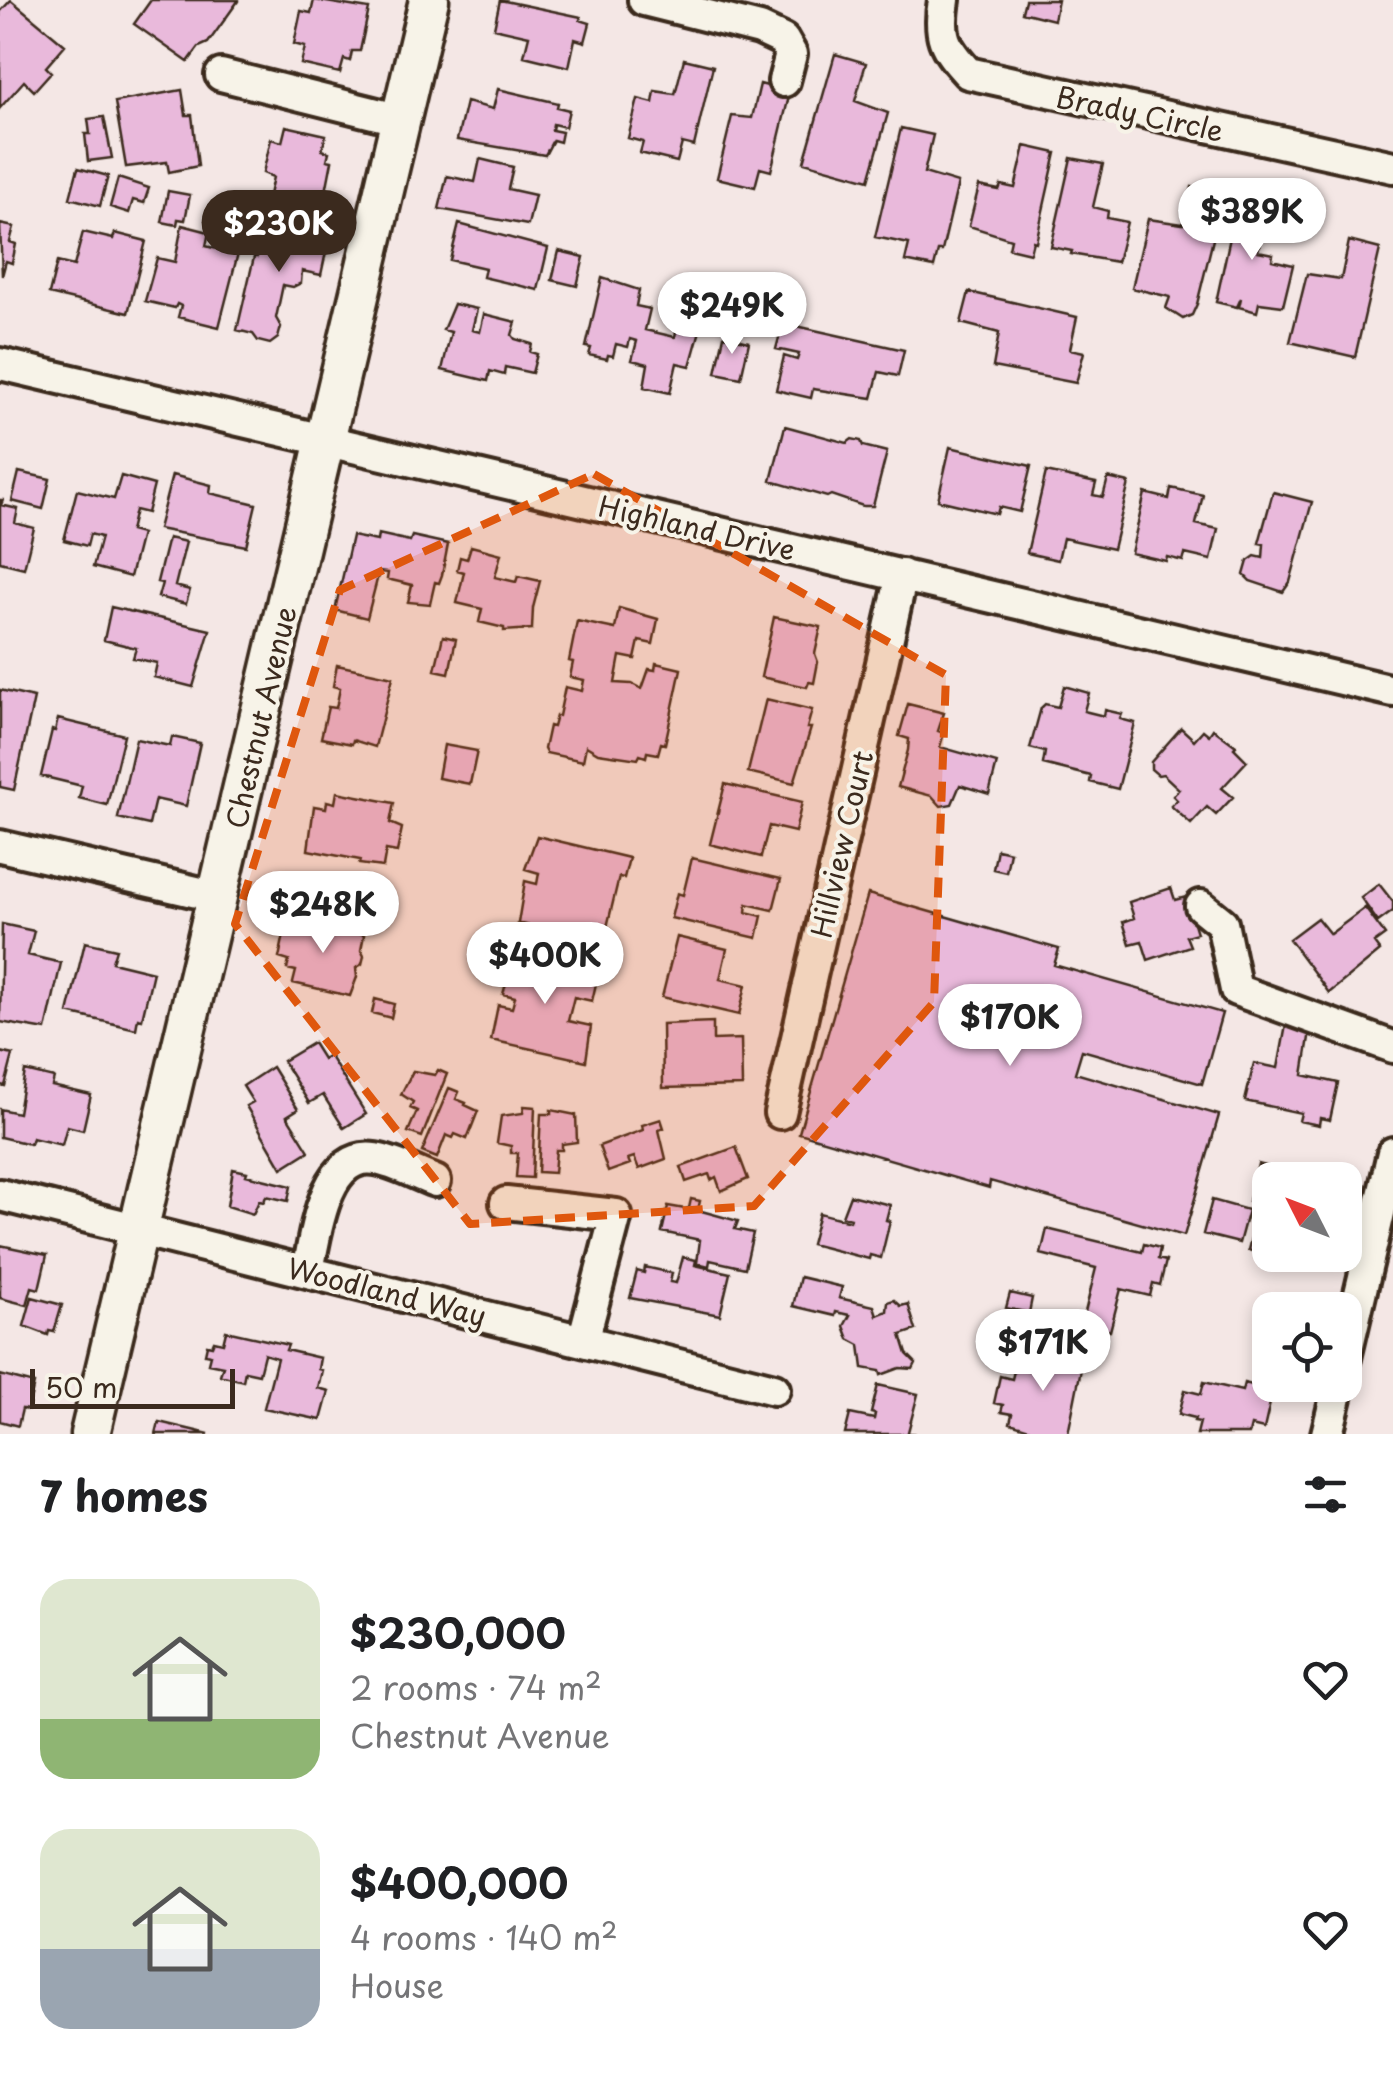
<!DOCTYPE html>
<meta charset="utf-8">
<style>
:root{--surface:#fff;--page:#f6f6f6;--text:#202124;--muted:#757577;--accent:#3b2a1e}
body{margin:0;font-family:"Playpen Sans",sans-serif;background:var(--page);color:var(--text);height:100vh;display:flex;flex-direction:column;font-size:38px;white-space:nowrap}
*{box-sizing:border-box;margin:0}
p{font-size:32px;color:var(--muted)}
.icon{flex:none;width:55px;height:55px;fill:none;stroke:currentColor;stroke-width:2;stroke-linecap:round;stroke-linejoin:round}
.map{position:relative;height:1434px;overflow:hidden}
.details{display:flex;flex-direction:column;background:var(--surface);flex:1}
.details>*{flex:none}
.needle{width:65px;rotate:312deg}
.fabs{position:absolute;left:1252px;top:1162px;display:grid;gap:20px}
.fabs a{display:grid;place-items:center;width:110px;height:110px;border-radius:20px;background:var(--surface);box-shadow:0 5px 15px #0003;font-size:50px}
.scale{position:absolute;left:30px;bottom:25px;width:205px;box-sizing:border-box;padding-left:10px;border:5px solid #3b2a1e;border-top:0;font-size:28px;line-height:35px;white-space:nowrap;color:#3b2a1e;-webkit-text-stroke:8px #f7f3e8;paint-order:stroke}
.price{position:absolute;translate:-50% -85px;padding:0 22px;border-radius:35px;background:#fff;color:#222;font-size:32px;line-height:65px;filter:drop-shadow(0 2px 5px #0008)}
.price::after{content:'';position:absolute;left:50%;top:60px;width:30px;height:22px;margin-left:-15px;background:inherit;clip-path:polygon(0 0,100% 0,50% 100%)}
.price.selected{background:var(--accent);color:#fff}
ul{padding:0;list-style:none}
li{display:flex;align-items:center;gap:30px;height:250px;padding:0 40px}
li span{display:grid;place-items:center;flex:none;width:280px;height:200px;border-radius:30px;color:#555}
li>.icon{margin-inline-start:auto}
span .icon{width:120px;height:120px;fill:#fffc;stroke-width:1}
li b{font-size:42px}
h2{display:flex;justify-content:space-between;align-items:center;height:120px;padding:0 40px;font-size:42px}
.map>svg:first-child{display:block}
.building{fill:#e9b9db;stroke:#3b2a1e;stroke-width:2.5}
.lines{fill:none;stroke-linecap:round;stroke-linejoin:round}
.minor-casing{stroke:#3b2a1e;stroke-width:38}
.major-casing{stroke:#3b2a1e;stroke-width:45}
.minor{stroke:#f7f3e8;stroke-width:30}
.major{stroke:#f7f3e8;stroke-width:38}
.marked{fill:#df570d;fill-opacity:0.2;stroke:#df570d;stroke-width:8;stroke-dasharray:20 12;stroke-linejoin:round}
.labels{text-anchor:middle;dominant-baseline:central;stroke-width:8;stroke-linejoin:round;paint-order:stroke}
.street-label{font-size:28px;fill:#3b2a1e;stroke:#f7f3e8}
</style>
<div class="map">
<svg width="1393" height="1434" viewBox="0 0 1393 1434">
<rect width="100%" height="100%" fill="#f4e7e5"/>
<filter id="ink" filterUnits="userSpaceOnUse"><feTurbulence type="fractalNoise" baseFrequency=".01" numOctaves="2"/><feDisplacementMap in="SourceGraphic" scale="20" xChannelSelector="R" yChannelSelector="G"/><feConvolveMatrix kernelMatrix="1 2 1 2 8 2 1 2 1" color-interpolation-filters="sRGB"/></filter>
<g filter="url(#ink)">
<path class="building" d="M11 0 65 45 46 67 51 72 34 91 24 81 0 108V12Z
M151 0H238V1L208 43 199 47 188 62 134 24Z
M314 0 369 9 360 51H352L350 61 344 59 340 73 301 64 305 47 294 44 301 11 311 13Z
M500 0 581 17 580 20 590 23 585 42 575 39 569 67 524 56 529 36 494 28Z
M1025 0H1058L1054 20 1022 12Z
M835 54 866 63 855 101 888 113 869 180 804 162Z
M684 59 713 66 694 146 682 143 677 162 640 153 643 142 628 138 638 99 653 103 655 91 675 94Z
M760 84 790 92 771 171 760 168 755 187 717 178 732 116 752 118Z
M498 89 558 103 557 107 569 110 565 127 553 124 552 130 562 132 560 142 553 140 545 155 457 140 466 102 493 109Z
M182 90 186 115H192L198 166 169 172 167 162 126 167 115 102Z
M104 117 112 158 88 161 85 134H90L88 119Z
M286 126 326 135 322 150 329 152 327 160 332 161 323 207 269 195 273 177 263 173 271 139 282 142Z
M901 128 933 135 924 173 958 183 942 251H938L934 267 905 261 909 244 875 237Z
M1025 146 1056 153 1036 242 1033 241 1030 253 1009 248 1011 239 969 226 979 186 999 190 1001 185 1015 188Z
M1071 158 1103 164 1093 207 1108 211 1107 218 1127 222 1117 262 1071 254 1072 251 1051 247Z
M480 159 513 167 508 189 535 195 528 225 439 209 447 176 475 182Z
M78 168 108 176 100 206 70 198Z
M118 178 149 188 144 203 133 200 129 213 110 207Z
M1192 187 1224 195 1197 304 1192 315 1183 319 1166 308 1170 297 1132 288 1148 219 1183 224Z
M168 191 190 195 185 220 178 219 177 225 162 222Z
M1239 196 1269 203 1258 251 1273 254 1272 260 1293 265 1283 306 1259 303 1257 312 1239 307 1241 298 1237 307 1216 302Z
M299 223 327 229 325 238H329L321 275 302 271 301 283 293 287 283 285 276 318 281 327 278 338 270 344 258 341 253 334 237 330 254 257H257L265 226 297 230Z
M0 224 14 227 10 242 16 244 12 263 6 261 2 276Z
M459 224 548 248 538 290 483 277 485 268 450 260Z
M182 225 209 232 206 246 217 249 219 242 237 246 235 253H238L219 327 178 317 181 306 177 304 175 308 145 301 157 258 175 262Z
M83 232 113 239 115 233 146 241 128 313 49 294 57 262 74 266Z
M1349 241 1380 249 1355 357 1290 342 1307 274 1341 279Z
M559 251 584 257 577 286 552 280Z
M602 278 639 290 636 306 650 309 645 330 675 337 678 321 701 327 690 366 677 363 670 393 644 387 648 364 632 360 637 341 630 339 628 347 616 344 613 356 608 355 607 359 589 355 591 348 586 347Z
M969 292 1077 317 1070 349 1084 352 1076 383 993 367 999 333 961 323Z
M454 304 477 309 472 330 480 332 484 314 516 322 512 335 515 339 532 344 530 352 537 354 532 373 505 367 504 375 490 371 488 381 442 370 451 332 443 330Z
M783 323 904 350 898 376 879 372 872 398 813 389 811 398 776 390 784 356 797 360 799 354 776 349Z
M724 336 749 342 741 378 716 373Z
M785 426 847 443 852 439 861 441 863 446 887 452 873 506H863L831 495 827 497 771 481Z
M950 447 1031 466 1020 512 999 507 997 514 938 500Z
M19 472 50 479 43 509 12 501Z
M1046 472 1096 483 1093 495 1103 497 1108 478 1129 483 1113 549 1063 538 1058 560 1027 553Z
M172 475 211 485 210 493 256 504 246 546 158 529Z
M121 476 154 485 147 513 135 510 130 531 141 534 130 577 93 567 101 537 90 534 87 546 64 540 77 490 114 499Z
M1171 488 1203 495 1196 524 1218 529 1211 560 1185 554 1183 561 1167 557 1166 561 1131 553 1145 493 1169 499Z
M1273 492 1312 502 1290 582 1283 592 1250 581 1244 575 1248 561 1255 556 1263 558 1264 544 1259 543Z
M0 500H3L1 505 18 509 15 523 34 528 24 568 0 562Z
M378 534 410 541 412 536 448 544 442 575 439 583 435 582 430 604 408 602 412 585 387 579 388 573 379 572 367 618 335 610 352 536 377 541Z
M168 538 186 542 175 586 190 590 186 604 158 597 162 583 157 582Z
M471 546 501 554 495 577 516 582 518 576 540 581 533 608 532 629 504 631V628L479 622 482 609 457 603 464 572 457 570 460 557 467 559Z
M111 607 210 630 193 687 154 677 157 663 133 658 136 648 104 640Z
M619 608 658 619 653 644 639 641 635 659 620 656 615 683 632 684 642 689 649 669 655 670 656 663 681 669 665 744 661 743 658 754 647 752 646 757 640 755 638 759 598 753 586 746 583 761 546 753 544 749 549 726 553 727 556 716H559L565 687 582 691 584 680 570 677 573 662 569 661 577 621 615 629Z
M774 617 821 627 815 654 818 662 814 683 809 682 807 687 761 677Z
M443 636 456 639 449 673 435 670Z
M337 665 393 677 375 747 353 740 352 744 321 738 328 707 336 708 340 688 333 686Z
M1064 686 1089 693 1084 711 1104 716 1105 710 1122 714 1120 719 1135 723 1118 789 1090 782 1091 776 1043 764 1045 752 1030 748 1041 708 1045 704 1058 707Z
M0 690 34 698 14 790 0 787Z
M766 699 812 710 807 728H811L794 783 748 772Z
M908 704 944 713 938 731 944 733 940 747 997 763 989 794 960 785 952 804 941 806 932 796 898 787 908 750 909 739 899 736Z
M58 719 124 735 107 805 79 798 82 786 41 776 52 730 55 731Z
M1181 728 1194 740 1203 730 1209 735 1213 729 1236 746 1234 748 1247 761 1222 788 1233 797 1216 815 1207 807 1191 824 1171 806 1177 800 1173 796 1179 789 1163 774 1158 775 1151 769V762Z
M172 737 200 743 186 806 155 799 149 825 118 818 136 739 170 746Z
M444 745 477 751 470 784 438 778Z
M725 784 802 802 795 832 769 826 761 857 710 844Z
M337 792 394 803 390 823 402 828 397 852 386 850 383 867 359 864 360 860 308 850 314 806 326 808 327 801 335 803Z
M537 836 629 858 624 878 619 877 603 944 518 923 525 881 537 884 539 873 525 869Z
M997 849 1010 852 1006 872 993 869Z
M692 858 781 879 773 910 747 904 746 912 762 916 757 938 671 918 677 893 683 895Z
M1379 884 1393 902V911L1378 922 1361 898Z
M1171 888 1175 900 1186 897 1197 933 1186 936 1190 946 1148 960 1142 941 1130 944 1123 922 1134 918 1129 902Z
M868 894 1059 949 1054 965 1222 1013 1202 1084 1082 1050 1075 1073 1219 1115 1184 1236 990 1181 989 1188 799 1133Z
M1365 908 1385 935 1374 943 1380 951 1329 993 1289 939 1317 918 1330 934Z
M293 918 344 931 345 927 361 931 360 933 364 935 361 950 364 956 362 964 356 968 357 977 350 996 293 983 296 971 287 969 289 961 279 958 285 930 289 931Z
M2 924 34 931 28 955 61 963 46 1030 0 1022Z
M677 937 727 949 720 979 746 985 739 1015 662 997Z
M85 942 116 949 112 962 153 972 142 1019 138 1018 136 1029 68 1013Z
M515 952 599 971 592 1001 574 997 568 1021 591 1026 586 1061 491 1040 498 1005 512 1008 515 997 503 994Z
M375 999 394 1004 391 1018 372 1013Z
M713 1022V1040L741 1039 742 1086 663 1088 662 1024Z
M1286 1025 1310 1031 1303 1075 1338 1083 1330 1120 1320 1118 1319 1125 1299 1121 1301 1113 1245 1101 1254 1063 1278 1068Z
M313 1043 323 1059 329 1055 366 1114 344 1128 323 1095 309 1103 283 1061Z
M0 1052 13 1055 5 1086 0 1085Z
M272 1067 298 1109 287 1116 309 1151 282 1168 246 1106 253 1102 243 1086Z
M438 1070 447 1074 422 1137 408 1132 417 1111 410 1108 413 1102 401 1094 413 1071 435 1075Z
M25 1071 54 1078 52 1086 91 1095 83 1130 67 1126 62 1145 32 1138 30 1144 0 1137V1109L18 1113Z
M449 1088 459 1092 456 1099 466 1103 465 1105 478 1111 467 1139 455 1134 453 1138 446 1135 437 1158 422 1152Z
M524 1106 535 1107 532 1178 516 1177 518 1153H511V1146L497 1143 501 1116 523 1113Z
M551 1110 576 1115 577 1142 562 1144V1150H556L554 1173 538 1172 541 1114H551Z
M661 1119 664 1128 659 1130 666 1159 639 1169 634 1157 628 1159 630 1164 608 1172 599 1146 643 1130 642 1125Z
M736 1147 748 1179 721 1191 716 1177 711 1180 709 1174 686 1182 681 1167Z
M1258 1164 1322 1180H1270V1255H1308L1306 1264 1248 1250 1260 1203 1249 1201Z
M233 1169 247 1172 246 1175 291 1186 288 1201 266 1196 264 1202 259 1201 253 1214 227 1206Z
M850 1195 890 1205 886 1220 890 1221 881 1258 870 1255 869 1259 811 1244 819 1213 850 1221 851 1218 842 1216Z
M691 1199 700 1201 698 1210 738 1221 735 1229 753 1233 745 1268 710 1260 709 1266 697 1263 700 1240 662 1232 668 1206 685 1209 689 1208Z
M1212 1200 1248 1210 1239 1243 1203 1234Z
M1047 1229 1142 1252 1144 1244 1160 1248 1158 1259 1166 1261 1160 1285 1153 1283 1150 1296 1121 1289 1110 1331 1082 1324 1096 1268 1041 1254Z
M0 1245 47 1255 39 1289 32 1287 27 1305 0 1298Z
M683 1257 696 1260 695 1265 730 1273 720 1315 630 1298 637 1271 644 1273 645 1267 672 1273 670 1282 676 1283Z
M800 1277 842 1287 839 1298 874 1306 877 1315 887 1311 888 1302 894 1300 901 1306 908 1304 916 1330 901 1335 907 1354 916 1363 913 1369 900 1368 881 1375 880 1371 863 1368 860 1345 849 1339 844 1326 850 1315 836 1312 835 1316 793 1306Z
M1010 1293 1032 1298 1029 1313 1006 1308Z
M32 1297 62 1305 54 1332 49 1331 48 1335 24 1326Z
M226 1331 288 1345 286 1350 320 1358 318 1369 322 1370 318 1388 329 1391 321 1420 264 1408 277 1358 264 1354 259 1374 245 1371 243 1381 220 1375 223 1366 208 1363 210 1355 205 1354 207 1345 212 1346 214 1341 223 1343Z
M1050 1346 1069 1351V1355L1083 1359 1068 1434H1045L1010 1423 1012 1414 1001 1412 1003 1405 994 1403 1000 1376 1012 1379 1015 1367 1044 1374Z
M0 1375 34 1384 28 1410 22 1409 18 1426 0 1421Z
M1204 1382 1242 1391 1244 1383 1273 1390 1264 1429 1251 1426 1249 1434H1197L1200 1422 1194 1421 1195 1418 1179 1414 1185 1390 1201 1394Z
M878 1385 918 1394 908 1432 915 1434H845L850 1414 874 1419 875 1414 871 1413Z
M159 1422 209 1434H156Z"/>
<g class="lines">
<g class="minor-casing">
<path id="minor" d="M644 0 760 29 783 40 791 54 784 81
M944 0C938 36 944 47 968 73L1393 167
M221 75 401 120
M0 364 1393 691
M0 846 218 897
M1201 906 1222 923 1236 990 1393 1047
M780 1113 902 575
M0 1195 774 1389
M506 1203 616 1215 583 1341
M308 1271C315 1237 324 1151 375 1159 395 1162 416 1174 435 1181
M1345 1358 1393 1153
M1327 1434 1339 1385"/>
</g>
<g class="major-casing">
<path id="major" d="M90 1434 429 0"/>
</g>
<use href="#minor" class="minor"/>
<use href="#major" class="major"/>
</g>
</g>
<path class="marked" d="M594 474 946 675 934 1002 754 1206 470 1224 235 924 340 590Z"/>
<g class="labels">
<g class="street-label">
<text transform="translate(1140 113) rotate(12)">Brady Circle</text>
<text transform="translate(697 527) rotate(13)">Highland Drive</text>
<text transform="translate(260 717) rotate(-77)">Chestnut Avenue</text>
<text transform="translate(841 844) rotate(-77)">Hillview Court</text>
<text transform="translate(387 1291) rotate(14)">Woodland Way</text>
</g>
</g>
</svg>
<div class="fabs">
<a><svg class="needle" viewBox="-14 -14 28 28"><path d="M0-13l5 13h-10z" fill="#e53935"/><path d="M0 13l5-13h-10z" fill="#757577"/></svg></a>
<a><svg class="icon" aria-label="locate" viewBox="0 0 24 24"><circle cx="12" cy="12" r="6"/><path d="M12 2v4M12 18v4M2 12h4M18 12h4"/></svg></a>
</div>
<div class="scale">50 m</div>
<b class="price" style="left:1252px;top:263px">$389K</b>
<b class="price selected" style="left:279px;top:275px">$230K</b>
<b class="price" style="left:732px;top:357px">$249K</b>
<b class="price" style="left:323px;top:956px">$248K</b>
<b class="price" style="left:545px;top:1007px">$400K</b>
<b class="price" style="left:1010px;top:1069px">$170K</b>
<b class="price" style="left:1043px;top:1394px">$171K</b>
</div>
<section class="details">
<h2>7 homes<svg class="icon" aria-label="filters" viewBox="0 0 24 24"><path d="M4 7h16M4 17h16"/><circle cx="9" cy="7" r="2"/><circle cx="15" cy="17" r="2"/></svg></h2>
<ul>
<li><span style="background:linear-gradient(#dfe7d0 70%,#8fb573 0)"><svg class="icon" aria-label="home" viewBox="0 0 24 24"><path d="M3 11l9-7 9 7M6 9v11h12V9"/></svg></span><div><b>$230,000</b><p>2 rooms · 74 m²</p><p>Chestnut Avenue</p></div><svg class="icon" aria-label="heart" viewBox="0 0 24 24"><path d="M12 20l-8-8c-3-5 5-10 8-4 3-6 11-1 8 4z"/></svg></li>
<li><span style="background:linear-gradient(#dfe7d0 60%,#9aa5b1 0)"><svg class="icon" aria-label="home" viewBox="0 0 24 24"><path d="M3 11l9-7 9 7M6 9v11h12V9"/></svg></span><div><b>$400,000</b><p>4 rooms · 140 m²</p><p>House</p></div><svg class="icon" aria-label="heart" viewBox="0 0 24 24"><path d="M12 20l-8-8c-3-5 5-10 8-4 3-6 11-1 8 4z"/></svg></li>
</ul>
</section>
